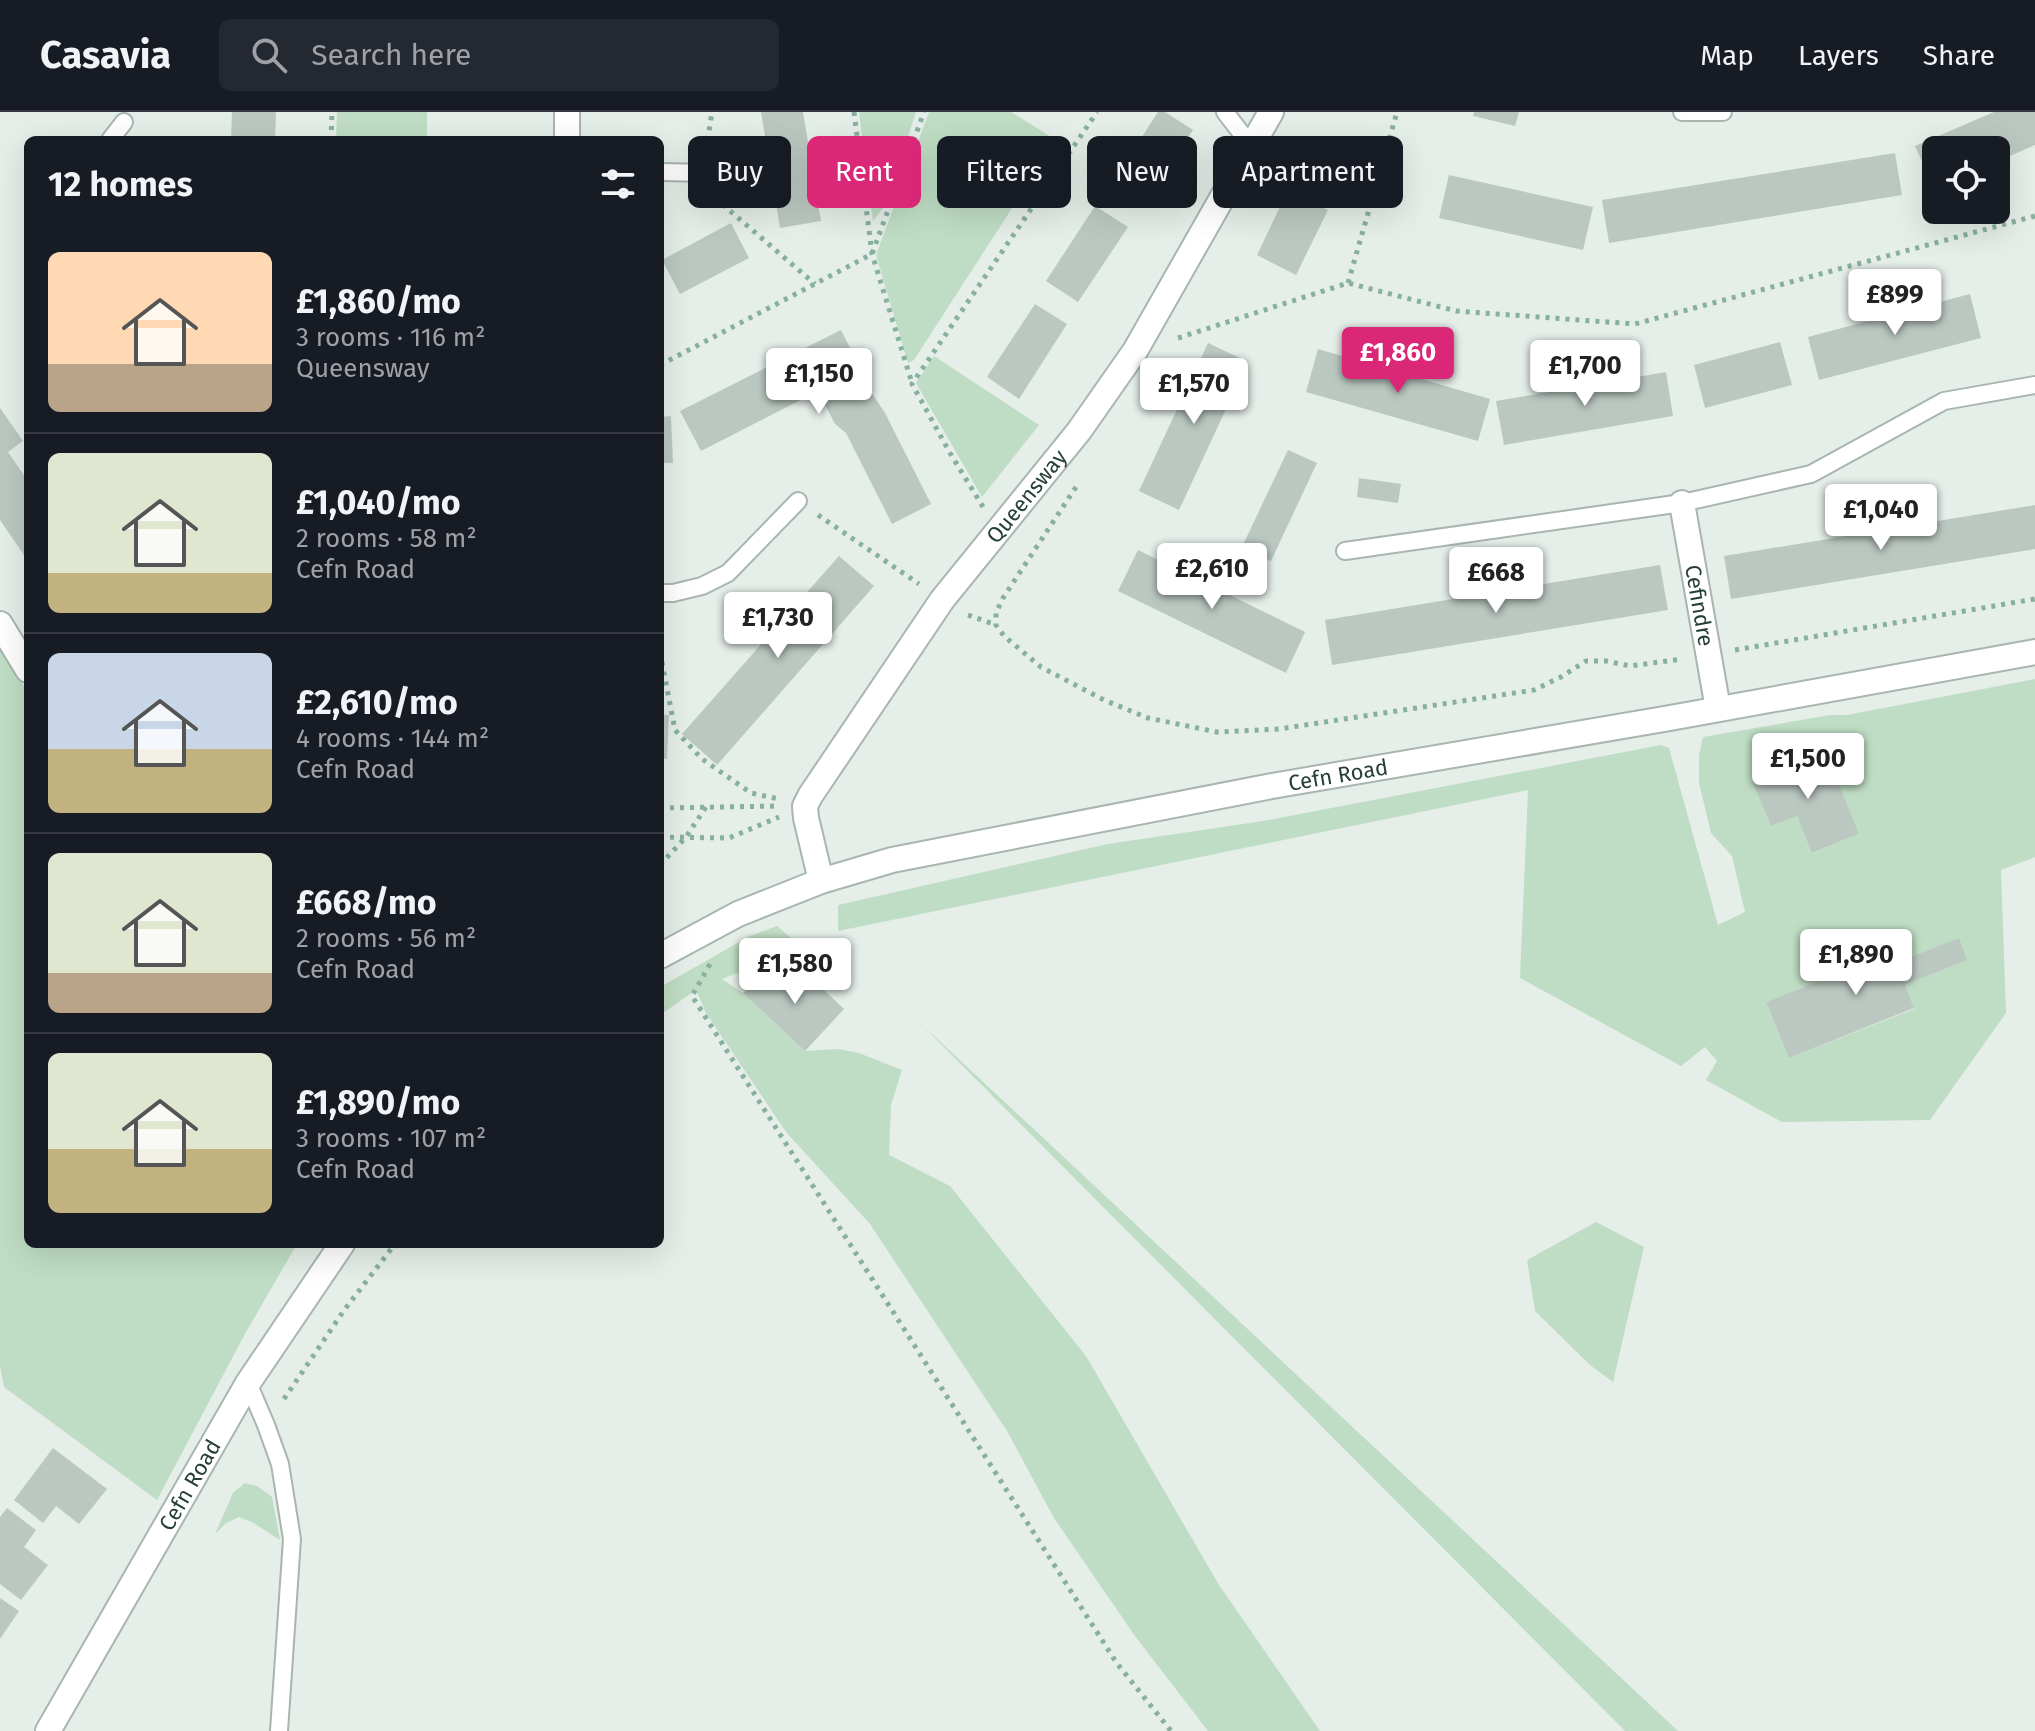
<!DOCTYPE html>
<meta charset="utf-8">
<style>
:root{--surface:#171b24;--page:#242831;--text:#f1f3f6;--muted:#9ea1a6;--line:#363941;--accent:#db2777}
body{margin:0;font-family:"Fira Sans",sans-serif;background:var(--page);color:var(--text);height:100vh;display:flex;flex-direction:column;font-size:30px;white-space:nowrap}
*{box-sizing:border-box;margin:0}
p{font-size:26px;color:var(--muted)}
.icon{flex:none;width:44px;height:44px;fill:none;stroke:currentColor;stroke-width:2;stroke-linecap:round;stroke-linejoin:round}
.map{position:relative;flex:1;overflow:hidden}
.side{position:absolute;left:24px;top:24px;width:640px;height:1112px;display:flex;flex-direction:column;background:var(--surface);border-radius:12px;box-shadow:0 8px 32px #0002}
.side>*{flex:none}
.top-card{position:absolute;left:688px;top:24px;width:760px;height:72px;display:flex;gap:16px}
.tools{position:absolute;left:1922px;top:24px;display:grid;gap:16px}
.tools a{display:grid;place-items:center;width:88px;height:88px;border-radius:12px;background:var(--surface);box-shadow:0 8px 32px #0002;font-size:40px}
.price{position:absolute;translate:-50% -68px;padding:0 18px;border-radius:8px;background:#fff;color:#222;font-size:26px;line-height:52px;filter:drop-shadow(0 2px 4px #0008)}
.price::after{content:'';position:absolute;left:50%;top:48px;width:24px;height:18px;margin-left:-12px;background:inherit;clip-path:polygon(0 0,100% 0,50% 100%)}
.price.on{background:var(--accent);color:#fff}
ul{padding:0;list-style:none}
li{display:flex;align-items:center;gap:24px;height:200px;padding:0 24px}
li+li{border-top:2px solid var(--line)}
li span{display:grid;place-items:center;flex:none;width:224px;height:160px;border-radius:12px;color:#555}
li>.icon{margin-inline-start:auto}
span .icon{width:96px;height:96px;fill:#fffc;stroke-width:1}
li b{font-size:34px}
h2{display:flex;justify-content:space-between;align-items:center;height:96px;padding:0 24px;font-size:34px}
.tag{padding:0 28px;border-radius:12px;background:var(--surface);box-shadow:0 8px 32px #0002;font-size:28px;line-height:72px}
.tag.on{background:var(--accent);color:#fff}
header{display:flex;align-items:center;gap:48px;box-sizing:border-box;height:112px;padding:0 40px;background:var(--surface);border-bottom:2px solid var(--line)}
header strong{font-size:38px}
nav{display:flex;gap:44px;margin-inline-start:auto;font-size:28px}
.search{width:560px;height:72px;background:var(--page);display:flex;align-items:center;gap:20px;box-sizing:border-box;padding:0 28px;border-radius:12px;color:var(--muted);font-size:30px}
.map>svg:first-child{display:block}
.green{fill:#bfddc4;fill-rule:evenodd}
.building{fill:#bbc8c1}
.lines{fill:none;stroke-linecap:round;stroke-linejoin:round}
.service-casing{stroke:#a8b6af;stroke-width:20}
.minor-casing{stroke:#a8b6af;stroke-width:28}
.tertiary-casing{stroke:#a8b6af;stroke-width:28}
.path{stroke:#87b09e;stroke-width:5;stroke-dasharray:4 6;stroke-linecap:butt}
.service{stroke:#fff;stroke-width:16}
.minor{stroke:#fff;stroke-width:24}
.tertiary{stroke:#fff;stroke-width:24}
.labels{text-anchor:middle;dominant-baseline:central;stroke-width:6;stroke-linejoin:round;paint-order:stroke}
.street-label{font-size:22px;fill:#253f35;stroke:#f6faf7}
</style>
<header>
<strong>Casavia</strong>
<div class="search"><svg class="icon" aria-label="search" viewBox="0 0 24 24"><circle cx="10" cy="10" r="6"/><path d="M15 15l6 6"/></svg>Search here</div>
<nav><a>Map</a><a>Layers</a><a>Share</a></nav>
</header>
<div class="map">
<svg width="2035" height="1619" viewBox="0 0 2035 1619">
<rect width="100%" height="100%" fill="#e5eee9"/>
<path class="green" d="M337 0H427V28H336Z
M859 0H916L886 92 873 109Z
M929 0H1011L1056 28 914 248 908 251 876 143Z
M934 244 1039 313 982 385 916 271Z
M0 536 28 581V1132H297L246 1220 157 1388 4 1275 0 1254Z
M2035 567V745L2001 758 2006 901 1930 1008 1782 1010 1706 968 1717 949 1705 935 1681 954 1520 866 1528 678 838 819V793L1108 732 1263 709 1661 633 1669 636 1718 813 1745 800 1732 744 1711 721 1699 671V643L1703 625 1830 603H1847ZM1753 669 1859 722 1813 741 1797 704 1771 714ZM1904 835 1909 846 1967 848 1905 873 1914 897 1789 946 1766 890Z
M777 814 791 826 797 837 722 867 743 881 805 939 839 937 859 941 902 958 891 993 889 1043 950 1074 1086 1244 1219 1473 1320 1619H1208L1135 1524 1054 1406 1007 1319 870 1112 786 1020 706 901 696 878 660 903V875L750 824Z
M919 910 1678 1619H1625Z
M1596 1110 1644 1135 1613 1270 1590 1253 1535 1199 1527 1148Z
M245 1371 257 1374 272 1385 280 1428 252 1410 239 1405 226 1411 215 1422 233 1381Z"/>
<path class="building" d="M232 0H276L275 28H231Z
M761 0H803L821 109 780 116Z
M1158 0H1165L1193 18 1144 92 1112 71Z
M1474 0H1519L1515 14 1473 4Z
M1994 0H2035V33L1996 50V38H1936V81L1915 34Z
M1895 41 1902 83 1609 131 1602 88Z
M1449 63 1593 95 1583 138 1439 106Z
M1288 78 1328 98 1296 163 1257 143Z
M1095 94 1128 115 1078 190 1046 169Z
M731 111 749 146 680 182 662 148Z
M1970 182 1981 226 1819 268 1808 225Z
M1035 192 1067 212 1019 287 987 265Z
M841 218 861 257 857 259 885 301 931 392 892 412 846 321 835 312 818 279 701 339 680 299Z
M1780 230 1792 273 1705 296 1694 253Z
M1208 231 1248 250 1179 398 1139 379Z
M1318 237 1490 287 1478 329 1306 280Z
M1666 260 1673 304 1504 333 1496 289Z
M0 296 23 329 8 340 28 369V449L0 408Z
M671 304 673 351H660V305Z
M1288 338 1317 351 1271 449 1242 435Z
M1359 366 1401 372 1398 391 1357 385Z
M2035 393V437L1731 487 1724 444Z
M1138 438 1305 520 1286 561 1118 479Z
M839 444 874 474 717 653 682 622Z
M1660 453 1668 498 1332 553 1325 508Z
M660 602 669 603 667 647 660 646Z
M1825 639 1859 722 1812 741 1797 704 1771 714 1752 669Z
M1959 826 1967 848 1905 873 1914 896 1789 946 1766 890 1904 835 1909 846Z
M767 856 788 875 804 859 844 897 805 939 743 881Z
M53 1336 107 1377 79 1412 56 1394 43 1411 14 1388Z
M7 1396 36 1418 24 1435 48 1453 21 1488 0 1472V1405Z
M0 1486 19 1499 0 1527Z"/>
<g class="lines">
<g class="service-casing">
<path id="service" d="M1225 0 1252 35
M1682 0H1723
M110 28 124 10
M660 60 711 61
M1345 439 1682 391 1811 362 1944 289 2035 273
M660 481H673L702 474 728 461 798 389
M248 1271 266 1313 280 1352 292 1427 279 1619"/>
</g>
<g class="minor-casing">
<g id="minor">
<path d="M567 28V0"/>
<path id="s1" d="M1682 391 1718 597"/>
<path d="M0 512 28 558"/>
<path id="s2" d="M821 769 806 706 805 694 810 684 942 488 1079 319 1135 239 1271 0"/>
</g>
</g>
<g class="tertiary-casing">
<g id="tertiary">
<path id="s3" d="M660 844 738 802 821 769 892 748 1272 674 1670 606 2035 540"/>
<path id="s4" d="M48 1619 248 1271 342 1132"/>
</g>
</g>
<path class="path" d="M854 0 872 142 912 271
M331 28 332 0
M706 38 712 0
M715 86 815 172
M1348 171 1397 0
M1178 226 1348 171 1456 199 1635 212 2035 104
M660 253 872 142 924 0
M1076 375 1003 486 996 501V513L1004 524 1041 555 1104 588 1148 606 1217 620 1279 617 1534 578 1561 565 1586 549H1606L1630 554 1682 547
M983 395 950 341 912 272 1097 0
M818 403 919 472
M968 503 996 513
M1735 538 2035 487
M660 540 675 618 702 647 751 681 779 687
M660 696 779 694
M660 725 729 726 779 705
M660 753 686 725 706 695
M710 852 692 884 1116 1550 1171 1619
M284 1287 345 1197 395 1132"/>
<use href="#service" class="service"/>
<use href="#minor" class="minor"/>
<use href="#tertiary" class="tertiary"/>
</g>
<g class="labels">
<g class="street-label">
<text stroke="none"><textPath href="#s2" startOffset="458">Queensway</textPath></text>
<text stroke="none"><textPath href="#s1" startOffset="104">Cefindre</textPath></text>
<text stroke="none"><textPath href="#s3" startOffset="706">Cefn Road</textPath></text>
<text stroke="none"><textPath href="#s4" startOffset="284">Cefn Road</textPath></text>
</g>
</g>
</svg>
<div class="tools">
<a><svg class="icon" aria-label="locate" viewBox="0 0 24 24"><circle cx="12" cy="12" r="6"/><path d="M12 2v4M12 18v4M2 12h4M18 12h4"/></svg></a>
</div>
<b class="price" style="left:1895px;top:225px">£899</b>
<b class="price on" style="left:1398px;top:283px">£1,860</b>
<b class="price" style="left:1585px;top:296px">£1,700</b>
<b class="price" style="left:819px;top:304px">£1,150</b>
<b class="price" style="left:1194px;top:314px">£1,570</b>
<b class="price" style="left:1881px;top:440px">£1,040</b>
<b class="price" style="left:1212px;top:499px">£2,610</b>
<b class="price" style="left:1496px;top:503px">£668</b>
<b class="price" style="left:778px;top:548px">£1,730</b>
<b class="price" style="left:1808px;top:689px">£1,500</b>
<b class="price" style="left:1856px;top:885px">£1,890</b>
<b class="price" style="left:795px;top:894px">£1,580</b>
<div class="top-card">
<a class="tag">Buy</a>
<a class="tag on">Rent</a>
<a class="tag">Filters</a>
<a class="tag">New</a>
<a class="tag">Apartment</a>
</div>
<section class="side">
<h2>12 homes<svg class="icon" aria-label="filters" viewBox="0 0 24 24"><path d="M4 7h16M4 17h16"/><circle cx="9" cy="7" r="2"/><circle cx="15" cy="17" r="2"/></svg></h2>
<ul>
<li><span style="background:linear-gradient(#ffd9b3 70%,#b9a48a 0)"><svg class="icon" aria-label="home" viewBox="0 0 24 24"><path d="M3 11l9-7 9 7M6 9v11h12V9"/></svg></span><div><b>£1,860/mo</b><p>3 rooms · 116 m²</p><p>Queensway</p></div></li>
<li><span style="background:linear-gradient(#dfe7d0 75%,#c2b280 0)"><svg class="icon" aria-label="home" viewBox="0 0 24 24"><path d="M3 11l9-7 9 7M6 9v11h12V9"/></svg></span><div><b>£1,040/mo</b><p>2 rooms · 58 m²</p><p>Cefn Road</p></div></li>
<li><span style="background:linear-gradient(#c9d6e8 60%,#c2b280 0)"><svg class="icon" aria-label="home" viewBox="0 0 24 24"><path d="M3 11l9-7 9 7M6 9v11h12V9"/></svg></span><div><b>£2,610/mo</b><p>4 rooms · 144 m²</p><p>Cefn Road</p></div></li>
<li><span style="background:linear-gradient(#dfe7d0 75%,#b9a48a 0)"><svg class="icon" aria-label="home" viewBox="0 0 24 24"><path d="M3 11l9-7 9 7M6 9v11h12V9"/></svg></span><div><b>£668/mo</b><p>2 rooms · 56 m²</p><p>Cefn Road</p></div></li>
<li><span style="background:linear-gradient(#dfe7d0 60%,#c2b280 0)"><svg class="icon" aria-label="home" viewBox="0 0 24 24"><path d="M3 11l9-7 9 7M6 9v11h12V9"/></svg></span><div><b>£1,890/mo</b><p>3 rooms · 107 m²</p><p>Cefn Road</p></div></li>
</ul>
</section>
</div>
